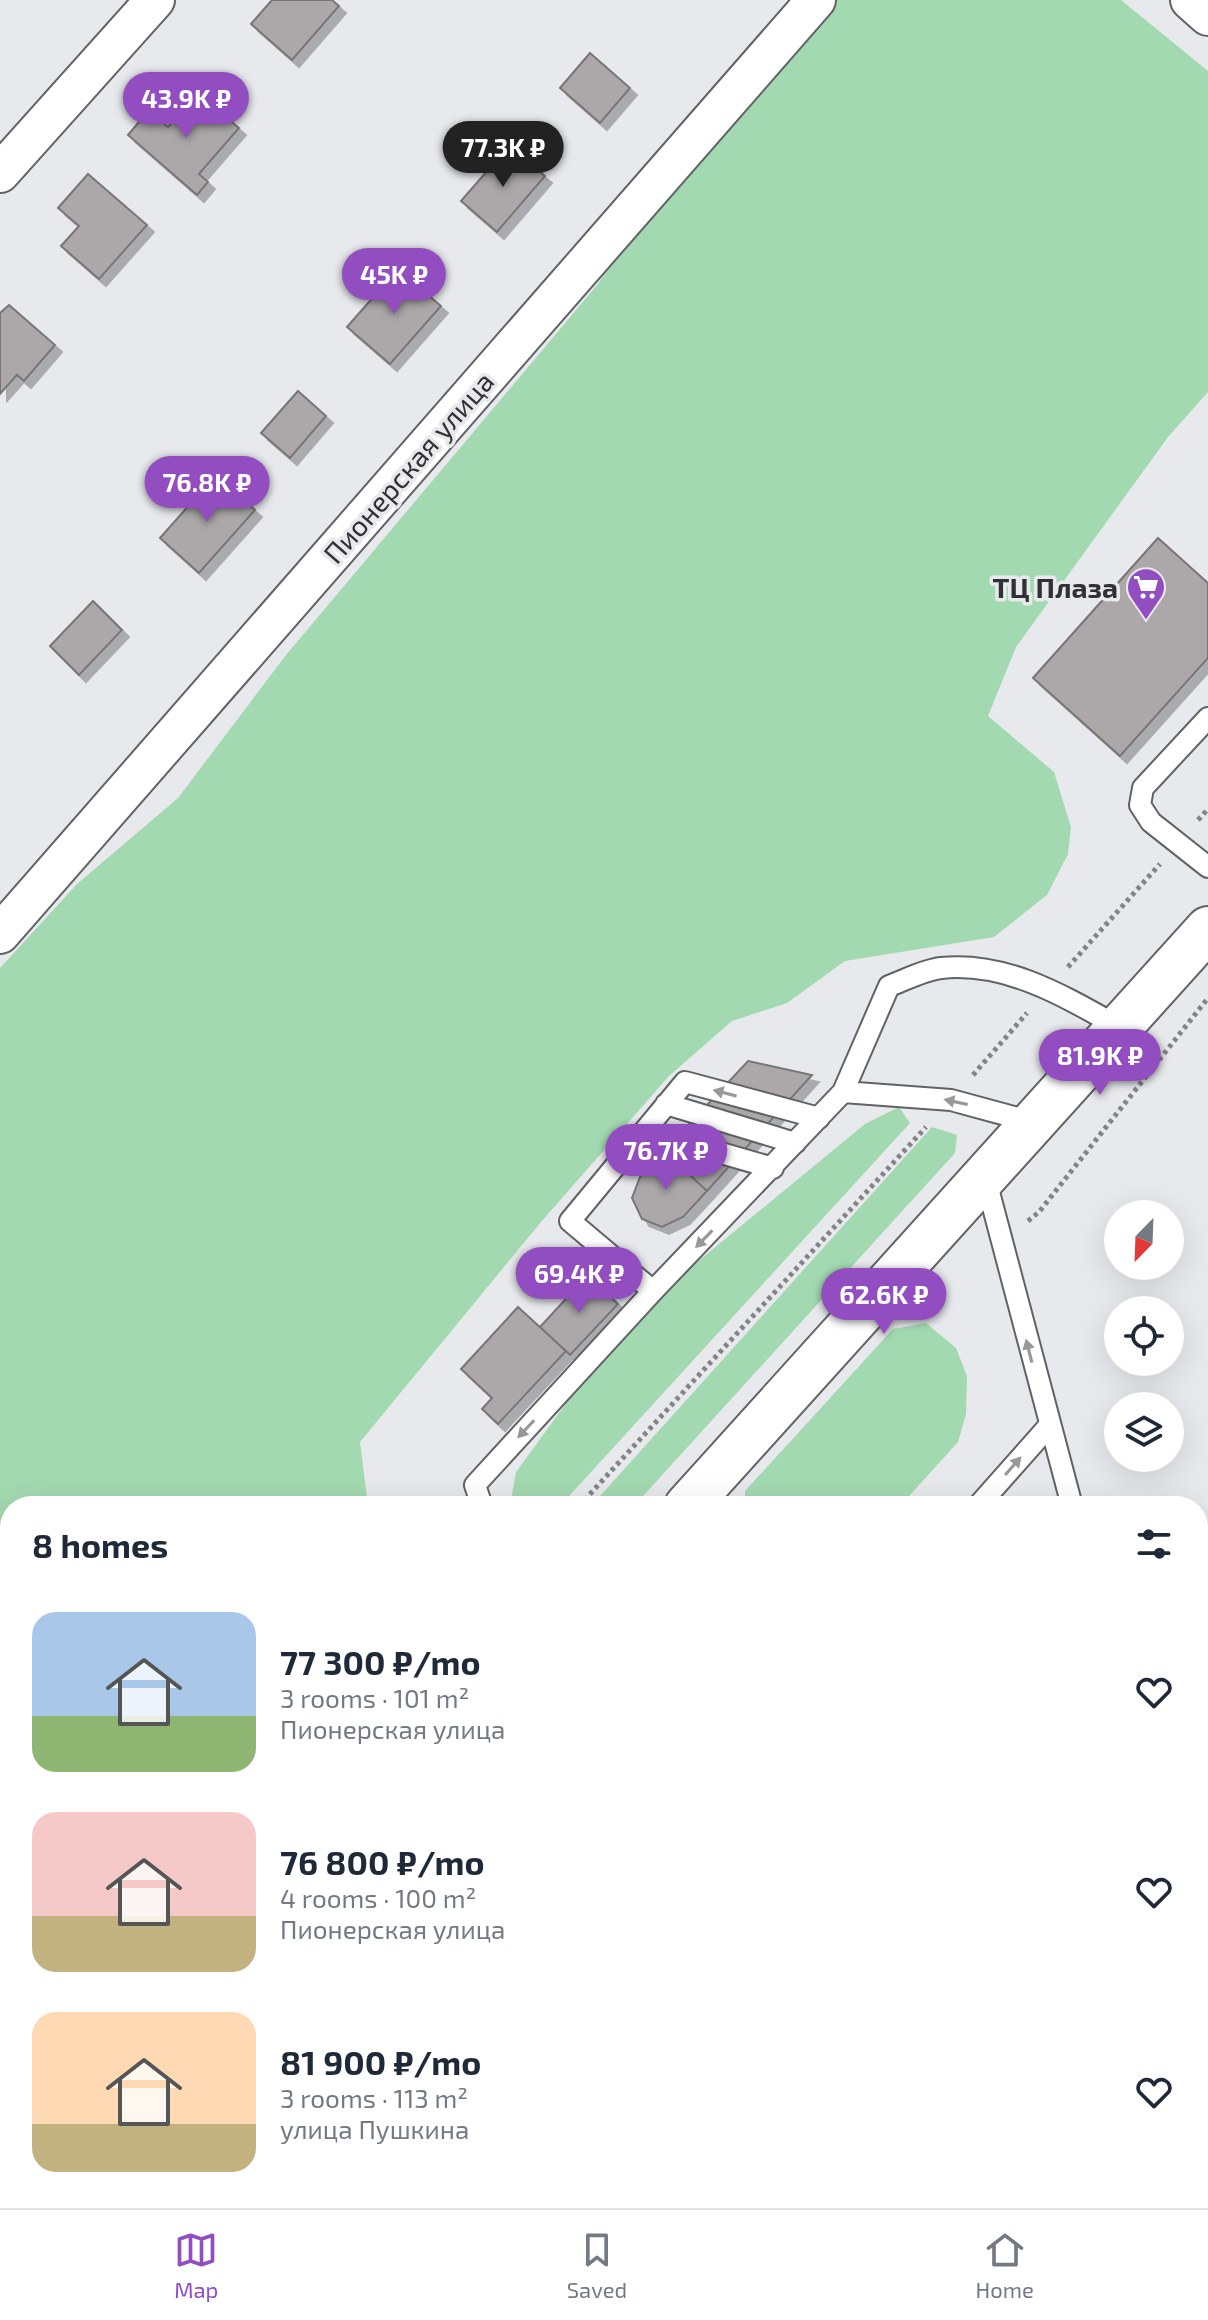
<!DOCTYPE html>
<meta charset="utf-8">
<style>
:root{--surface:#fff;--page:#f2f2f3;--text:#1f2937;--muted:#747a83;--line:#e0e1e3;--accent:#924dc1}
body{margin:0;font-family:"Exo 2",sans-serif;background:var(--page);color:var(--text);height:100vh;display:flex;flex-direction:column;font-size:30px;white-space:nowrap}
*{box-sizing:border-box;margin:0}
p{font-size:26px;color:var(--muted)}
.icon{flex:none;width:44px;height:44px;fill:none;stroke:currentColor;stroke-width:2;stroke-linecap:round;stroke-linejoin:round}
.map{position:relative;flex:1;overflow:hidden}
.drawer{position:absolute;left:0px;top:1496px;width:1208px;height:712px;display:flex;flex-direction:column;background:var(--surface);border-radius:32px 32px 0 0;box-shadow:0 8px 32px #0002}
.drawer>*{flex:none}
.needle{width:52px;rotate:203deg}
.fabs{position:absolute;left:1104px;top:1200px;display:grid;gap:16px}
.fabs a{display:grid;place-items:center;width:80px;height:80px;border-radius:50%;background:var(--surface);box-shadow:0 8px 32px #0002;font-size:40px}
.price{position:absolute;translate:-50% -68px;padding:0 18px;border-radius:28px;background:var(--accent);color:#fff;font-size:26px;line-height:52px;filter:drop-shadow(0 2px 4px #0008)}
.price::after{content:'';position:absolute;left:50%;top:48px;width:24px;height:18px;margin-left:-12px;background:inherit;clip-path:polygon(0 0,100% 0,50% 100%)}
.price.selected{background:#222;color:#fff}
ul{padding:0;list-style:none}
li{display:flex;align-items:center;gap:24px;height:200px;padding:0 32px}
li span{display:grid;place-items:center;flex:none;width:224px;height:160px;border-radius:24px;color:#555}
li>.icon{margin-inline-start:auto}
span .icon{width:96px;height:96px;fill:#fffc;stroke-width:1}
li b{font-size:34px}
h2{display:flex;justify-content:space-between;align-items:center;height:96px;padding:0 32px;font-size:34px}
.menu{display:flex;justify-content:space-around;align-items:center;height:112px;border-top:2px solid var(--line);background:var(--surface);font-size:22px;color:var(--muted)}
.menu a{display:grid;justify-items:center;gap:4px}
.menu .selected{color:var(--accent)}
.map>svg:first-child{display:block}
.green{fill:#a3d9b0}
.building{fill:#aca8aa;stroke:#797577;stroke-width:2;filter:url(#shadow)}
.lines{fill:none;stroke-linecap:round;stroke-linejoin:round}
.lane-casing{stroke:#616266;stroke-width:24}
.street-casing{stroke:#616266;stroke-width:42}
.secondary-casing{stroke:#616266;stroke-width:48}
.path{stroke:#848487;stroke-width:5;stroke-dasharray:4 4;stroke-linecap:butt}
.lane{stroke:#fff;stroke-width:20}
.street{stroke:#fff;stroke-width:38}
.secondary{stroke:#fff;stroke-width:44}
.oneway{fill:#989899}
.labels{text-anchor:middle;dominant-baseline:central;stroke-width:7;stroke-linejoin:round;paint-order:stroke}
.street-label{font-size:28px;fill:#313133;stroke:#e8e9ed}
.poi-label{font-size:28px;font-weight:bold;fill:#313133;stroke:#e8e9ed;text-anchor:end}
</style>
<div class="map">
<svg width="1208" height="2208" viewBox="0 0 1208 2208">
<defs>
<filter id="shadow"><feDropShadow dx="7" dy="7" stdDeviation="0" flood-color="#0004"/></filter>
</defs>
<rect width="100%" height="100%" fill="#e8e9ed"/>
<path class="green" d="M823 0H1121L1208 71V392L1168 437 1016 647 988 716 1054 772 1071 827 1068 854 1047 895 994 937 845 961 787 1003 732 1021 669 1076 541 1222 360 1442 368 1506H10V1691L0 1685V968L77 884 178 798 286 655 597 285 657 198Z
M899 1107 910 1123 560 1506H510L516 1472 578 1387 663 1290 865 1124Z
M932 1127 957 1135 955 1153 634 1506H591Z
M926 1323 956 1348 967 1376 966 1414 958 1442 900 1506H745V1491L893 1329Z
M0 1838 10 1842V1934L3 1956 10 1958V2111L0 2122Z"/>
<path class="building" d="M272 0H332L339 6 292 60 251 24Z
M590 53 630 88 600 123 560 88Z
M198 93 239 128 199 174 208 182 197 195 128 135 149 110 168 127Z
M509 146 545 176 497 232 461 201Z
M88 174 147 225 99 279 61 246 79 226 58 208Z
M398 269 441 306 390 364 347 327Z
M9 305 55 345 24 381 17 375 0 394V313Z
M298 391 326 416 290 458 261 433Z
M215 476 255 510 199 573 160 538Z
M1158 538 1208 583V658L1120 756 1033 678Z
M93 601 122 630 79 675 50 646Z
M748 1061 812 1075 707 1191 664 1151Z
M664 1151 707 1191 683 1217 662 1227 642 1219 632 1198 640 1177Z
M588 1275 618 1304 570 1355 540 1327Z
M518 1307 566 1351 498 1424 482 1409 492 1398 461 1369Z
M1198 2142H1208V2208H1006V2198H1198Z"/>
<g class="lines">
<g class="lane-casing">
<path id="lane" d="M1208 718 1143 788 1140 805 1151 822 1208 867
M843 1092 889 986C905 980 924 970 941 968 1006 961 1064 996 1119 1027
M666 1104 795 1143
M645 1131 773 1168
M985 1177 1072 1506
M653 1291 570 1221 685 1082 819 1118
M482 1506 475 1485 653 1291 843 1092 951 1100 1032 1122
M978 1506 1048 1427
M1198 2103H1208"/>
</g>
<g class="street-casing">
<path id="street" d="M1190 0 1208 16
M0 173 155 0
M0 934 816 0"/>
</g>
<g class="secondary-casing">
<path id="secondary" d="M687 1506 1208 929
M26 2208 36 2198"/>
</g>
<path class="path" d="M1198 820 1208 809
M1068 967 1160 864
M973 1075 1027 1013
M1028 1221 1039 1212 1208 998
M579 1506 926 1127
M0 2145 10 2134
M147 2208 158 2198"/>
<use href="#lane" class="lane"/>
<use href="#street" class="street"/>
<use href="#secondary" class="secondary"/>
</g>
<defs><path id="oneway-solid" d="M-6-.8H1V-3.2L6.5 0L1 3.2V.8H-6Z" transform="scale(2)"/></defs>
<g class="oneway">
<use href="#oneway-solid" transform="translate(725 1093) rotate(-165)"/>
<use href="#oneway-solid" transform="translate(956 1102) rotate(-168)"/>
<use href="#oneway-solid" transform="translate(704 1239) rotate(134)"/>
<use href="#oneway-solid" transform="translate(1029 1351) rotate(-104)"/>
<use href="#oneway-solid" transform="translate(526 1429) rotate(133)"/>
<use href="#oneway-solid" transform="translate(1013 1466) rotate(-49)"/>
</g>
<defs>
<g id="supermarket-pin" transform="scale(2)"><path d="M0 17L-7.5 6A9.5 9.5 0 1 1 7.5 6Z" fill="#924dc1" stroke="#e8e9ed"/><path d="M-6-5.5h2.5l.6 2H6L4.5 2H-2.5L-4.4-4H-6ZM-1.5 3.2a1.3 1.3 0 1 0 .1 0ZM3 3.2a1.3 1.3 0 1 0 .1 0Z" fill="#fff"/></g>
</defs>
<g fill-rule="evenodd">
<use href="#supermarket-pin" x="1146" y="587"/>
</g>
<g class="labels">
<g class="street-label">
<text transform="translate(408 467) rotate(-49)">Пионерская улица</text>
</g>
<g class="poi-label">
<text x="1118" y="587">ТЦ Плаза</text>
</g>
</g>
</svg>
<div class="fabs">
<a><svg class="needle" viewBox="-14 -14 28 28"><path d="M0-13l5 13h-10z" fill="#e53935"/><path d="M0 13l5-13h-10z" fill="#747a83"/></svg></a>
<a><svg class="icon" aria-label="locate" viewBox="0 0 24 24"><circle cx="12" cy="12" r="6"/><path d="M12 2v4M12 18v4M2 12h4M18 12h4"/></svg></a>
<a><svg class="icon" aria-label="layers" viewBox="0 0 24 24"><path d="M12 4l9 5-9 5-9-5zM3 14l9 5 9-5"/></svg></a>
</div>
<b class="price" style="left:186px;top:140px">43.9K ₽</b>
<b class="price selected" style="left:503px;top:189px">77.3K ₽</b>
<b class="price" style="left:394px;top:316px">45K ₽</b>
<b class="price" style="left:207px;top:524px">76.8K ₽</b>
<b class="price" style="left:1100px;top:1097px">81.9K ₽</b>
<b class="price" style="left:666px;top:1192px">76.7K ₽</b>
<b class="price" style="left:579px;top:1315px">69.4K ₽</b>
<b class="price" style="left:884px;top:1336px">62.6K ₽</b>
<section class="drawer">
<h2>8 homes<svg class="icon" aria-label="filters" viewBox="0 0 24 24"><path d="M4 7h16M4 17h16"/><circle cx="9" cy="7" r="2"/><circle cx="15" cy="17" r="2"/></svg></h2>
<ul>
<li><span style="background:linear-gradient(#a9c7e8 65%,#8fb573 0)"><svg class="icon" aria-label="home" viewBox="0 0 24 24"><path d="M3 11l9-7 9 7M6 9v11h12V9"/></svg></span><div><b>77 300 ₽/mo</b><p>3 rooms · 101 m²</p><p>Пионерская улица</p></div><svg class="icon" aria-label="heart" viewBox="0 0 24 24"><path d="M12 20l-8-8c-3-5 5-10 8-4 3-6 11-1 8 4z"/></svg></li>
<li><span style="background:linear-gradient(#f6c9c9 65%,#c2b280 0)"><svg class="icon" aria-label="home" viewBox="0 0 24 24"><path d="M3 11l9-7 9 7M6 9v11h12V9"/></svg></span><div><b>76 800 ₽/mo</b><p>4 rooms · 100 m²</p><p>Пионерская улица</p></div><svg class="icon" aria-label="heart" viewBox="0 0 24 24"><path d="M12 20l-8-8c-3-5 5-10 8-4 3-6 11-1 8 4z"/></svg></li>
<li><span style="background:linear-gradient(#ffd9b3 70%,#c2b280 0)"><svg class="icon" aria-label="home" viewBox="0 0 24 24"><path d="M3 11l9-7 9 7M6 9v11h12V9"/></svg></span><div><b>81 900 ₽/mo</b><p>3 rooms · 113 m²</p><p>улица Пушкина</p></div><svg class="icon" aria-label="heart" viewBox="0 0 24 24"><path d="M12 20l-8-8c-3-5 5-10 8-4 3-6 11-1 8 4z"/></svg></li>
</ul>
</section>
</div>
<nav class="menu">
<a class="selected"><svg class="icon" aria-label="map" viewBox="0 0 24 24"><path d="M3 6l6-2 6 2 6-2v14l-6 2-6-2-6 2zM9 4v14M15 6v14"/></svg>Map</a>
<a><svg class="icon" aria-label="saved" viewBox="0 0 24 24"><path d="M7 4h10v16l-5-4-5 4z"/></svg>Saved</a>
<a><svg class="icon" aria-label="home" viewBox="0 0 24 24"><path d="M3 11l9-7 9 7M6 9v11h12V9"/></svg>Home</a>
</nav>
